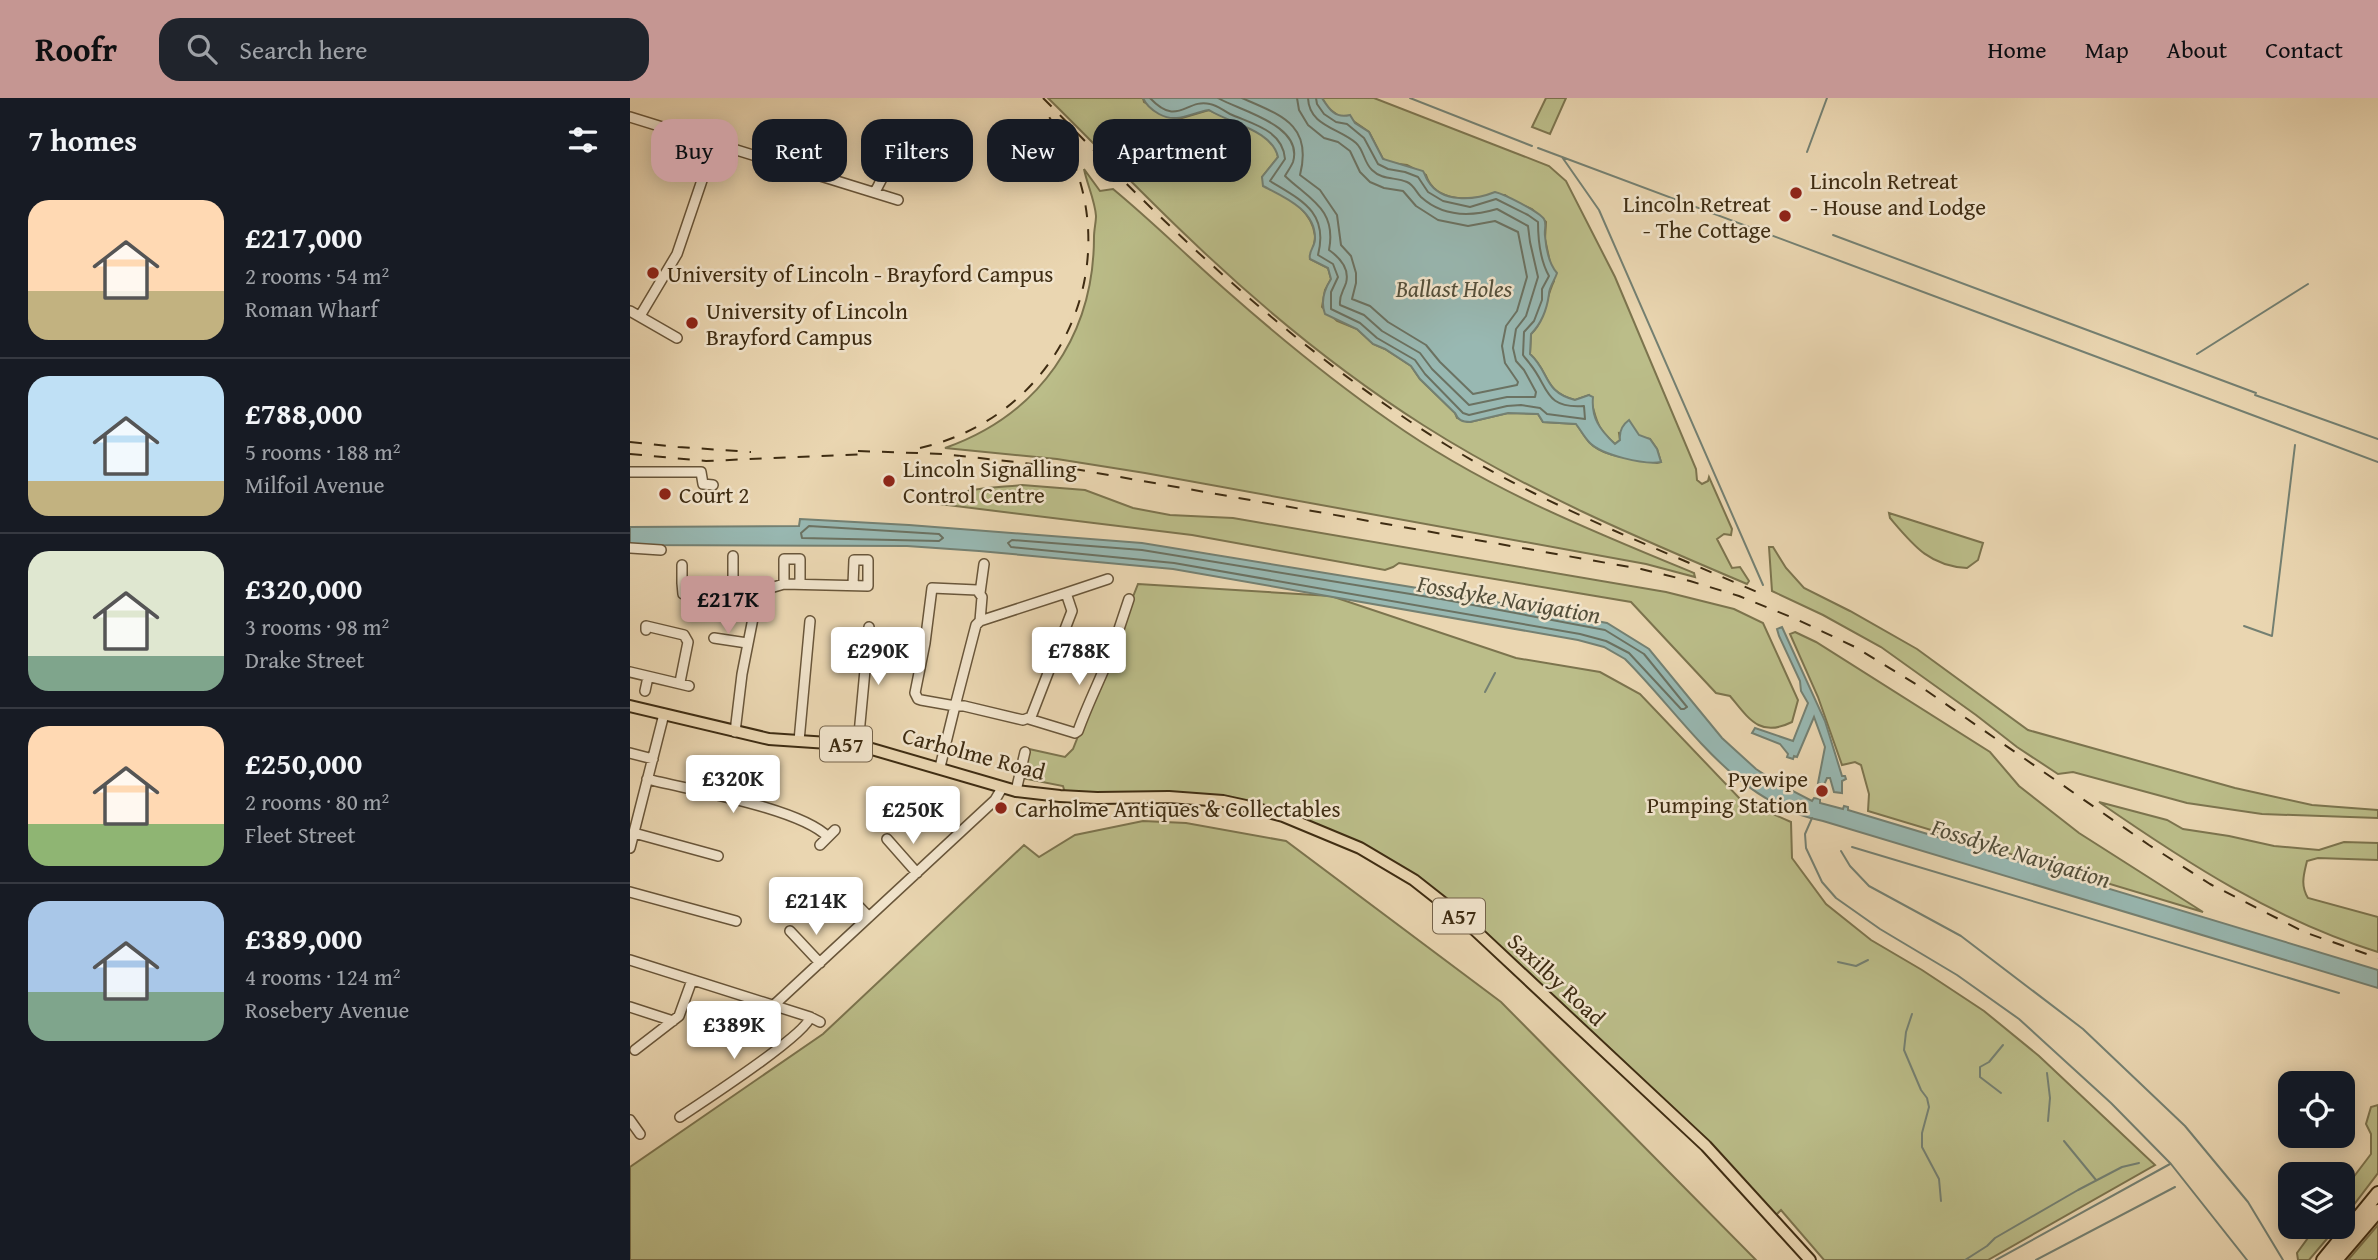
<!DOCTYPE html>
<meta charset="utf-8">
<style>
:root{--surface:#171b24;--page:#20242c;--text:#f1f3f6;--muted:#9ea1a6;--line:#363941;--accent:#c59692}
body{margin:0;font-family:"Gentium Book Plus",serif;background:var(--page);color:var(--text);height:100vh;display:flex;flex-direction:column;font-size:26px;white-space:nowrap}
*{box-sizing:border-box;margin:0}
p{font-size:23px;color:var(--muted)}
.icon{flex:none;width:38px;height:38px;fill:none;stroke:currentColor;stroke-width:2;stroke-linecap:round;stroke-linejoin:round}
.map{position:relative;flex:1;overflow:hidden}
.panel{display:flex;flex-direction:column;background:var(--surface);width:630px}
.panel>*{flex:none}
.guide{position:absolute;left:21px;top:21px;width:665px;height:63px;display:flex;gap:14px}
.tools{position:absolute;left:1648px;top:973px;display:grid;gap:14px}
.tools a{display:grid;place-items:center;width:77px;height:77px;border-radius:14px;background:var(--surface);box-shadow:0 4px 18px #0003;font-size:35px}
.price{position:absolute;translate:-50% -60px;padding:0 16px;border-radius:7px;background:#fff;color:#222;font-size:23px;line-height:46px;filter:drop-shadow(0 2px 4px #0008)}
.price::after{content:'';position:absolute;left:50%;top:42px;width:21px;height:16px;margin-left:-10px;background:inherit;clip-path:polygon(0 0,100% 0,50% 100%)}
.price.selected{background:var(--accent);color:#111}
ul{padding:0;list-style:none}
li{display:flex;align-items:center;gap:21px;height:175px;padding:0 28px}
li+li{border-top:2px solid var(--line)}
li span{display:grid;place-items:center;flex:none;width:196px;height:140px;border-radius:21px;color:#555}
li>.icon{margin-inline-start:auto}
span .icon{width:84px;height:84px;fill:#fffc;stroke-width:1}
li b{font-size:30px}
h2{display:flex;justify-content:space-between;align-items:center;height:84px;padding:0 28px;font-size:30px}
.pill{padding:0 24px;border-radius:21px;background:var(--surface);box-shadow:0 4px 18px #0003;font-size:24px;line-height:63px}
.pill.selected{background:var(--accent);color:#111}
header{display:flex;align-items:center;gap:42px;box-sizing:border-box;height:98px;padding:0 35px;background:var(--accent);color:#111}
header strong{font-size:33px}
nav{display:flex;gap:38px;margin-inline-start:auto;font-size:24px}
.search{width:490px;height:63px;background:var(--page);display:flex;align-items:center;gap:18px;box-sizing:border-box;padding:0 24px;border-radius:21px;color:var(--muted);font-size:26px}
main{display:flex;flex:1;min-height:0}
.map>svg:first-child{display:block}
.green{fill:#bbbd89;stroke:#7c744e;stroke-width:2}
.water{fill:#98b8b2;stroke:#748072;stroke-width:2}
.lines{fill:none;stroke-linecap:round;stroke-linejoin:round}
.shore{stroke:#6b7262;stroke-width:2}
.stream{stroke:#748072;stroke-width:2}
.minor-casing{stroke:#69563a;stroke-width:12}
.major-casing{stroke:#3e2c12;stroke-width:14}
.highway-casing{stroke:#3e2c12;stroke-width:16}
.minor{stroke:#f1e4cc;stroke-width:9}
.major{stroke:#ead6b1;stroke-width:10}
.highway{stroke:#ead6b1;stroke-width:12}
.rail{stroke:#3e2c12;stroke-width:2;stroke-dasharray:12 12;stroke-linecap:butt}
.poi-dot{fill:#8f2418;stroke:#f1e4cc;stroke-width:2.5}
.labels{text-anchor:middle;dominant-baseline:central;stroke-width:5;stroke-linejoin:round;paint-order:stroke}
.shield{fill:#f1e4cc;stroke:#74634a;stroke-width:2}
.shield-label{font-size:21px;font-weight:bold;fill:#3e2c12}
.poi-label{font-size:23px;fill:#3e2c12;stroke:#f1e4cc;text-anchor:start}
.street-label{font-size:23px;fill:#3e2c12;stroke:#f1e4cc}
.water-label{font-size:24px;font-style:italic;fill:#544f3a;stroke:#f1e4cc}
</style>
<header>
<strong>Roofr</strong>
<div class="search"><svg class="icon" aria-label="search" viewBox="0 0 24 24"><circle cx="10" cy="10" r="6"/><path d="M15 15l6 6"/></svg>Search here</div>
<nav><a>Home</a><a>Map</a><a>About</a><a>Contact</a></nav>
</header>
<main>
<section class="panel">
<h2>7 homes<svg class="icon" aria-label="filters" viewBox="0 0 24 24"><path d="M4 7h16M4 17h16"/><circle cx="9" cy="7" r="2"/><circle cx="15" cy="17" r="2"/></svg></h2>
<ul>
<li><span style="background:linear-gradient(#ffd9b3 65%,#c2b280 0)"><svg class="icon" aria-label="home" viewBox="0 0 24 24"><path d="M3 11l9-7 9 7M6 9v11h12V9"/></svg></span><div><b>£217,000</b><p>2 rooms · 54 m²</p><p>Roman Wharf</p></div></li>
<li><span style="background:linear-gradient(#bfe0f5 75%,#c2b280 0)"><svg class="icon" aria-label="home" viewBox="0 0 24 24"><path d="M3 11l9-7 9 7M6 9v11h12V9"/></svg></span><div><b>£788,000</b><p>5 rooms · 188 m²</p><p>Milfoil Avenue</p></div></li>
<li><span style="background:linear-gradient(#dfe7d0 75%,#7fa58c 0)"><svg class="icon" aria-label="home" viewBox="0 0 24 24"><path d="M3 11l9-7 9 7M6 9v11h12V9"/></svg></span><div><b>£320,000</b><p>3 rooms · 98 m²</p><p>Drake Street</p></div></li>
<li><span style="background:linear-gradient(#ffd9b3 70%,#8fb573 0)"><svg class="icon" aria-label="home" viewBox="0 0 24 24"><path d="M3 11l9-7 9 7M6 9v11h12V9"/></svg></span><div><b>£250,000</b><p>2 rooms · 80 m²</p><p>Fleet Street</p></div></li>
<li><span style="background:linear-gradient(#a9c7e8 65%,#7fa58c 0)"><svg class="icon" aria-label="home" viewBox="0 0 24 24"><path d="M3 11l9-7 9 7M6 9v11h12V9"/></svg></span><div><b>£389,000</b><p>4 rooms · 124 m²</p><p>Rosebery Avenue</p></div></li>
</ul>
</section>
<div class="map">
<svg width="1748" height="1162" viewBox="0 0 1748 1162">
<rect width="100%" height="100%" fill="#ead6b1"/>
<filter id="stains"><feTurbulence type="fractalNoise" baseFrequency=".00286" numOctaves="4"/><feColorMatrix values="0 0 0 0 .2 0 0 0 0 .09 0 0 0 0 .02 0 0 0 .5 -.17"/></filter>
<radialGradient id="worn" r=".72"><stop offset=".6" stop-color="#630" stop-opacity="0"/><stop offset="1" stop-color="#630" stop-opacity=".3"/></radialGradient>
<path class="green" d="M418 0H513L514 4 549 21 579 12 632 36 646 50 648 59 632 79 639 91C659 96 683 116 685 138 685 146 682 154 680 161L698 170 701 181 695 192 692 209 707 223 727 231 743 246 755 251 781 268 790 281 825 315 827 320 840 324 878 315 908 316 913 324 946 326C950 331 954 338 959 344 975 361 1005 360 1027 365L1031 364 1027 351 1020 341 989 335 990 342 985 346C963 326 968 322 959 297L945 302C913 294 920 274 900 256L901 236C916 221 915 201 924 183L915 141 916 124 902 111 883 103 875 97C850 100 806 109 796 77L777 67 761 65 753 61 739 34 716 18H709L698 10 692 0H744L919 68 936 83 985 179 1066 371 1067 382 1072 386 1078 383 1079 379 1102 431 1101 437 1094 436 1087 441 1102 470 1110 469 1119 483 1117 486C1006 439 895 392 793 327 710 274 632 210 561 142 512 96 466 47 418 0Z
M916 0H936L920 36 902 29Z
M454 71 470 93 483 91C523 124 559 160 598 194 649 239 704 284 760 323 853 389 959 432 1064 475L1065 479 1016 466 515 375 427 361 315 350C409 317 464 238 464 139 464 132 466 124 466 118 465 103 457 86 454 71Z
M392 387 455 392 503 410 540 417 603 420 1036 494 1104 511 1133 525 1168 602 1162 624C1130 640 1119 621 1100 598L1086 595 1001 504 769 465 763 469 755 472 562 437 309 406C325 389 369 390 392 387Z
M1259 415 1353 445 1348 462 1337 470C1299 468 1283 447 1260 420Z
M1139 449H1143L1156 470 1174 490 1220 513 1287 551 1398 632 1605 690 1682 707 1748 712V720L1632 716 1557 705 1443 674 1428 676 1387 649 1346 617 1251 549 1193 517 1142 493Z
M508 486 701 498 886 560 970 574 1010 596 1111 702 1161 724 1162 760 1196 806 1241 842 1292 872 1354 913 1409 958 1525 1067 1358 1162H1194L1151 1112 1144 1119 812 800 704 735 547 694 435 695 433 688 392 680 399 651 435 659 443 651Z
M1165 534 1186 544 1360 654 1389 688 1449 735 1573 814 1238 713 1239 696 1231 667 1225 664 1212 667 1188 599 1160 536Z
M1469 704 1537 722 1553 731 1599 738 1644 748 1689 752 1714 744 1748 745V762L1688 760 1677 763C1674 776 1670 787 1678 800L1748 819V854C1645 822 1557 765 1469 704Z
M513 723 556 725 656 743 871 904 1126 1162H0V1069L193 936 394 747 409 759 445 737Z
M1748 1007V1075L1713 1121V1093L1741 1056V1036L1736 1026 1741 1009Z
M1748 1127V1160L1746 1162H1718Z
M1686 1129H1707L1679 1162H1668L1667 1155Z"/>
<path class="water" d="M513 0H692C699 11 705 21 720 17L725 25 739 34 753 61 793 73C795 76 796 80 798 83 812 106 845 102 865 94 874 96 910 114 914 121 917 126 914 132 915 138 916 150 919 166 927 175 925 182 919 189 919 196 917 211 912 225 901 236L900 256C920 274 913 294 945 302L959 297 963 299C961 320 970 332 985 346L990 342C989 333 992 327 999 322L1009 337 1020 341 1027 351 1031 364C1014 367 972 357 960 345 954 339 950 331 946 326L913 324 908 316 878 315 840 324C832 324 828 322 825 315L790 281 781 268 755 251 743 246 727 231 695 216C690 203 694 192 701 181L698 170 680 161C678 153 685 149 685 141 686 112 654 99 633 88L632 79 648 59C642 32 601 26 579 12 560 15 547 26 529 16 522 12 516 7 513 0Z
M170 421 279 427 512 445 812 494 977 525 1019 551 1092 640 1126 671 1146 684 1150 682 1153 684V688L1182 703 1184 700 1190 701V705L1213 711 1214 708 1218 709V712L1748 872V890L1193 723C1104 705 1055 621 995 561L974 549 948 542 543 471 349 453 277 448 0 447V429L169 428Z
M1152 529 1195 623 1212 678H1215L1216 681 1212 683V695L1204 694 1200 680H1197L1194 687 1188 685 1195 649 1184 619 1167 659 1164 658 1163 661 1157 659 1158 656 1150 646 1122 635 1125 630 1163 643 1178 605 1171 593 1170 583 1149 538 1147 531Z"/>
<g class="lines">
<path class="shore" d="M520 0C548 30 556 0 580 6 587 7 594 13 600 16 622 26 653 32 655 61L640 83C671 102 699 114 688 157L703 166 708 179 701 194V211L730 225 747 240 785 262 795 276 833 315 839 317 877 308 891 307 910 310 917 316 955 321 954 308C914 311 919 289 900 266 898 263 895 260 893 257L894 234 904 223 912 202V191L919 178C910 162 908 141 908 124L898 117 866 101 840 109 813 103 798 94 788 79 775 74 758 71 748 66 734 40 717 26 706 24 694 16 687 6 686 0
M588 0C610 13 674 27 663 64 661 69 657 74 655 78 679 101 707 111 699 152 709 159 720 170 716 185 713 194 709 197 710 207L734 217 752 233 790 255 802 271 839 307 877 299H905L906 294 894 272 886 263 883 250 886 231 896 218 908 179 900 144 898 128 867 111C840 119 813 119 791 99 786 94 784 87 777 84 765 79 752 82 742 72 734 65 734 52 726 45 709 30 679 28 678 0
M612 0C650 17 683 26 670 77L690 92 707 117 711 147 721 158 726 175V185L722 201 740 208 758 224 796 247 810 264 843 296 887 287 888 284 875 265 872 248 876 228 887 213 897 179 888 134 865 123 838 128 808 122 786 108 773 93 754 90 740 84 730 74 720 53 708 44 694 40 678 27 669 12 667 0
M179 428 309 436 313 440 309 443 172 440 171 435Z
M382 442 512 452 811 501 975 532 1014 556 1057 609 1054 611H1051L999 555 976 543 950 536 544 465 381 449 378 445Z"/>
<path class="stream" d="M780 0 902 48
M908 50 1748 364
M1177 54 1197 0
M932 59 969 112 1133 487
M1203 137 1626 295
M1567 256 1678 186
M1625 297 1748 341
M1614 528 1642 538 1665 347
M855 594 865 575
M1182 720 1175 736 1176 750 1192 784 1206 800 1250 831 1327 877 1389 921 1481 1005 1541 1066 1617 1162
M1222 749 1709 895
M1211 753 1220 768 1239 788 1331 838 1453 931 1555 1028 1618 1104 1653 1162
M1208 864 1226 868 1238 862
M1282 916 1276 934 1274 952 1291 992 1297 1000 1299 1009 1292 1035V1049L1309 1081 1311 1103
M1417 975 1420 1000 1418 1023
M1371 995 1350 979V969L1359 964 1373 947
M1434 1043 1466 1082
M1335 1162 1357 1148 1365 1140 1448 1092 1492 1069 1509 1065
M1366 1162 1540 1066
M1406 1162 1545 1089"/>
<g class="minor-casing">
<path id="minor" d="M0 19 268 102
M245 94 259 67
M0 213 47 240
M10 218 47 156 84 47
M0 374H71L73 386 83 387
M0 450 31 452
M103 458V486L127 500
M52 467V485L103 486
M52 485 53 496
M170 486V461H154V486L238 488V462H224L223 487
M350 495 354 466
M436 495 442 513 401 619 393 622 334 608H325L346 527 350 523Z
M436 495 478 481
M16 532V528L54 537 58 544 50 584 47 585
M84 540 117 545
M482 552 499 501
M0 574 59 588
M15 593 18 579
M399 621 445 635 448 633C458 605 471 580 482 552L434 534
M105 634 112 576 127 500 137 491 154 486
M169 643 180 523
M228 647 239 529
M0 655 23 661
M310 669 325 608 291 602 288 601 285 595 295 545 302 490 347 492 352 499 350 523
M17 681C60 692 170 710 198 739
M386 693 395 654
M4 735 88 758
M257 741 287 775
M190 747 205 732
M0 750 34 616
M208 787 239 819
M0 794 106 823
M160 833 190 865
M0 862 180 919 190 924
M144 907 365 702 372 690
M0 909 43 923
M5 952 49 918 62 882
M50 1019C71 1005 177 936 180 919
M0 1022 10 1036"/>
</g>
<g class="major-casing">
<path id="major" d="M0 608 139 641 228 647 386 693 430 698 467 700 539 699 593 703 616 708 653 718 730 750 784 782 831 819 1076 1048 1180 1162"/>
</g>
<g class="highway-casing">
<path id="highway" d="M1693 1162 1748 1095
M1706 1162 1748 1113"/>
</g>
<use href="#minor" class="minor"/>
<use href="#major" class="major"/>
<use href="#highway" class="highway"/>
<path class="rail" d="M413 0C447 34 479 69 513 102 606 193 707 279 818 348 918 409 1027 450 1134 497
M0 344 48 349 121 354
M290 350C444 315 509 138 414 12
M228 353 313 356 439 370 1011 471 1060 483 1109 498 1166 521 1225 549 1297 593 1519 747 1580 786 1674 834 1748 860
M0 356 76 363 237 356"/>
</g>
<g class="poi-dot">
<circle cx="1166" cy="95" r="7"/>
<circle cx="1155" cy="118" r="7"/>
<circle cx="23" cy="175" r="7"/>
<circle cx="62" cy="225" r="7"/>
<circle cx="259" cy="383" r="7"/>
<circle cx="35" cy="396" r="7"/>
<circle cx="1192" cy="693" r="7"/>
<circle cx="371" cy="710" r="7"/>
</g>
<g class="labels">
<g class="shield">
<rect x="190" y="628.5" width="52" height="35" rx="5"/>
<rect x="803" y="800.5" width="52" height="35" rx="5"/>
</g>
<g class="shield-label">
<text x="216" y="646">A57</text>
<text x="829" y="818">A57</text>
</g>
<g class="poi-label">
<text x="1180" y="82">Lincoln Retreat<tspan x="1180" dy="26">- House and Lodge</tspan></text>
<text x="1141" y="105" text-anchor="end">Lincoln Retreat<tspan x="1141" dy="26">- The Cottage</tspan></text>
<text x="37" y="175">University of Lincoln - Brayford Campus</text>
<text x="76" y="212">University of Lincoln<tspan x="76" dy="26">Brayford Campus</tspan></text>
<text x="273" y="370">Lincoln Signalling<tspan x="273" dy="26">Control Centre</tspan></text>
<text x="49" y="396">Court 2</text>
<text x="1178" y="680" text-anchor="end">Pyewipe<tspan x="1178" dy="26">Pumping Station</tspan></text>
<text x="385" y="710">Carholme Antiques &amp; Collectables</text>
</g>
<g class="street-label">
<text transform="translate(344 655) rotate(15)">Carholme Road</text>
<text transform="translate(927 881) rotate(43)">Saxilby Road</text>
</g>
<g class="water-label">
<text x="824" y="190">Ballast Holes</text>
<text transform="translate(879 501) rotate(10)">Fossdyke Navigation</text>
<text transform="translate(1391 755) rotate(17)">Fossdyke Navigation</text>
</g>
</g>
<rect width="100%" height="100%" filter="url(#stains)"/>
<rect width="100%" height="100%" fill="url(#worn)"/>
</svg>
<div class="tools">
<a><svg class="icon" aria-label="locate" viewBox="0 0 24 24"><circle cx="12" cy="12" r="6"/><path d="M12 2v4M12 18v4M2 12h4M18 12h4"/></svg></a>
<a><svg class="icon" aria-label="layers" viewBox="0 0 24 24"><path d="M12 4l9 5-9 5-9-5zM3 14l9 5 9-5"/></svg></a>
</div>
<b class="price selected" style="left:98px;top:538px">£217K</b>
<b class="price" style="left:248px;top:589px">£290K</b>
<b class="price" style="left:449px;top:589px">£788K</b>
<b class="price" style="left:103px;top:717px">£320K</b>
<b class="price" style="left:283px;top:748px">£250K</b>
<b class="price" style="left:186px;top:839px">£214K</b>
<b class="price" style="left:104px;top:963px">£389K</b>
<div class="guide">
<a class="pill selected">Buy</a>
<a class="pill">Rent</a>
<a class="pill">Filters</a>
<a class="pill">New</a>
<a class="pill">Apartment</a>
</div>
</div>
</main>
